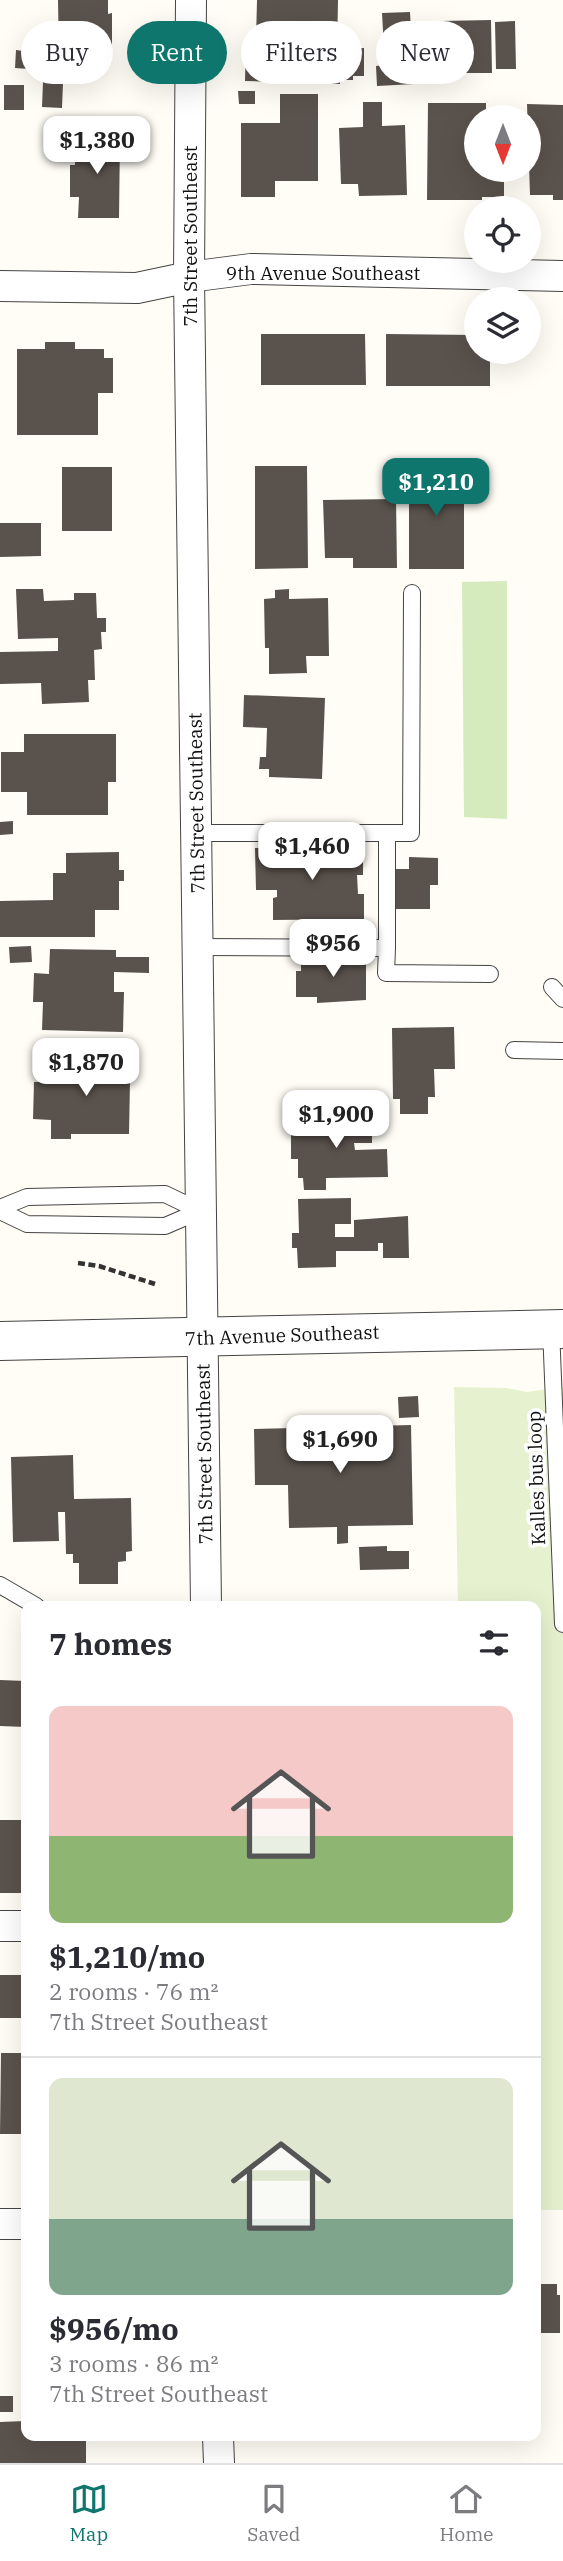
<!DOCTYPE html>
<meta charset="utf-8">
<style>
:root{--surface:#fff;--page:#f7f7f7;--text:#2b2b33;--muted:#7c7c81;--line:#e1e1e2;--accent:#0f766e}
body{margin:0;font-family:"IBM Plex Serif",serif;background:var(--page);color:var(--text);height:100vh;display:flex;flex-direction:column;font-size:26px;white-space:nowrap}
*{box-sizing:border-box;margin:0}
p{font-size:23px;color:var(--muted)}
.icon{flex:none;width:38px;height:38px;fill:none;stroke:currentColor;stroke-width:2;stroke-linecap:round;stroke-linejoin:round}
.map{position:relative;flex:1;overflow:hidden}
.side{position:absolute;left:21px;top:1601px;width:520px;height:840px;display:flex;flex-direction:column;background:var(--surface);border-radius:14px;box-shadow:0 7px 28px #0002}
.side>*{flex:none}
.banner{position:absolute;left:21px;top:21px;width:522px;height:63px;display:flex;gap:14px}
.needle{width:46px;rotate:180deg}
.controls{position:absolute;left:464px;top:105px;display:grid;gap:14px}
.controls a{display:grid;place-items:center;width:77px;height:77px;border-radius:50%;background:var(--surface);box-shadow:0 7px 28px #0002;font-size:35px}
.price{position:absolute;translate:-50% -60px;padding:0 16px;border-radius:14px;background:#fff;color:#222;font-size:23px;line-height:46px;filter:drop-shadow(0 2px 4px #0008)}
.price::after{content:'';position:absolute;left:50%;top:42px;width:21px;height:16px;margin-left:-10px;background:inherit;clip-path:polygon(0 0,100% 0,50% 100%)}
.price.selected{background:var(--accent);color:#fff}
ul{padding:0;list-style:none}
li{display:grid;align-content:center;gap:14px;height:371px;padding:0 28px}
li+li{border-top:2px solid var(--line)}
li span{display:grid;place-items:center;height:217px;border-radius:14px;color:#555}
li>.icon{margin-inline-start:auto}
span .icon{width:126px;height:126px;fill:#fffc;stroke-width:1}
li b{font-size:30px}
h2{display:flex;justify-content:space-between;align-items:center;height:84px;padding:0 28px;font-size:30px}
.chip{padding:0 24px;border-radius:32px;background:var(--surface);box-shadow:0 7px 28px #0002;font-size:24px;line-height:63px}
.chip.selected{background:var(--accent);color:#fff}
.dock{display:flex;justify-content:space-around;align-items:center;height:98px;border-top:2px solid var(--line);background:var(--surface);font-size:19px;color:var(--muted)}
.dock a{display:grid;justify-items:center;gap:4px}
.dock .selected{color:var(--accent)}
.map>svg:first-child{display:block}
.green{fill:#d5ebbd}
.pitch{fill:#e6f2cf}
.building{fill:#5a524d}
.lines{fill:none;stroke-linecap:round;stroke-linejoin:round}
.service-casing{stroke:#444;stroke-width:18}
.minor-casing{stroke:#444;stroke-width:32}
.tertiary-casing{stroke:#444;stroke-width:40}
.path{stroke:#333;stroke-width:4.5;stroke-dasharray:7 3.5;stroke-linecap:butt}
.service{stroke:#fff;stroke-width:16}
.minor{stroke:#fff;stroke-width:30}
.tertiary{stroke:#fff;stroke-width:38}
.labels{text-anchor:middle;dominant-baseline:central;stroke-width:7;stroke-linejoin:round;paint-order:stroke}
.street-label{font-size:19px;fill:#111;stroke:#fff}
</style>
<div class="map">
<svg width="563" height="2463" viewBox="0 0 563 2463">
<rect width="100%" height="100%" fill="#fffdf5"/>
<path class="green" d="M507 581V819L464 817 462 582Z"/>
<path class="pitch" d="M454 1387 507 1388 527 1392 563 1387V2210H536V1606H458Z"/>
<path class="building" d="M58 0H108V14L112 13V59L59 60Z
M257 0H338L337 52H349V48H364V76H353V80H340V84L245 81 246 39 256 40Z
M410 12 414 84 377 86 376 66 385 65 382 13Z
M491 20 492 73H441V21Z
M515 21 516 69H496L495 22Z
M16 50 30 52 29 69 15 68Z
M43 82 63 83 62 108 42 107Z
M4 85H24V110H4Z
M238 91H255V104H239Z
M280 94H318V181H275V197H241V123H280Z
M363 102H382V126L405 125 407 195 359 196 358 184H341L339 128 363 127Z
M428 103H486V117H476V170H504V197H482V200H427Z
M527 104 563 105V200H553V195H530Z
M75 135 120 136 119 218H78L79 197H70V165H75Z
M261 334H365L366 385H261Z
M386 334 476 335V352H490V386H386Z
M45 342H75V349H104V358H113V393H98V435H17V349H45Z
M255 466H307L308 568 255 569Z
M62 467H112V531H62Z
M409 467H464V569H409Z
M396 499 397 568H353V558H325L323 500Z
M0 523H41V556L0 557Z
M16 589H43L44 601 74 600V593H96L97 618H106V632H101L102 649 94 650 95 680H88L89 702 42 704 41 683 0 684V652L58 651V638L18 639Z
M289 589V599L328 598 329 656H306L307 673 269 674V648H265L264 599 275 598V590Z
M244 695 325 698 322 779 269 777V769H259L260 757H266L267 728 243 727Z
M24 734H116V782H108V815H27V792H1V752H24Z
M13 821V834L0 835V822Z
M363 847V875H357L358 894H364V919L273 920V898L277 897V890H256L255 848Z
M119 852V870H124V881H119V910H95V937H0V901L53 900V873H66V853Z
M409 857 438 858V885H430V909H391V869H409Z
M31 946 32 962 10 963 9 947Z
M50 949 116 950V957H149V973L114 972V992H124L123 1032 42 1030 43 1002H33L34 973 49 974Z
M316 953H341V957H366V1000L317 1003V997H296V971H301V961H316Z
M454 1027 455 1069H434L435 1097H428V1114H400V1099H393L392 1028Z
M53 1059 134 1060 133 1081H130L129 1134H71V1139H51V1120L33 1119 34 1082H52Z
M372 1116V1143H354L355 1150 387 1149 388 1177 326 1178V1190H304L303 1178H298V1159H291V1134H298V1117Z
M351 1198V1224H335V1237H354V1220L408 1216 409 1258H383V1243H378V1251H336V1267L298 1268 297 1248H292V1233H299L298 1199Z
M418 1396 419 1417 399 1418 398 1397Z
M411 1425 413 1525 348 1526V1543L337 1544V1527L289 1528 288 1485H255L254 1429Z
M73 1455 74 1499 131 1498 132 1551 126 1552V1561L118 1562V1584H79V1563H73V1554H66L65 1512H58L59 1541 13 1542 11 1457Z
M387 1546V1551H409V1569L360 1570 359 1547Z
M0 1680 26 1681V1727L0 1726Z
M0 1820H26L24 1893H0Z
M0 1975H26V2018H0Z
M1 2053H26V2134H0Z
M536 2284H557V2295H560V2333H540V2350H536Z
M0 2396H13V2412H0Z
M26 2421V2436H86V2463H0V2422Z"/>
<g class="lines">
<g class="service-casing">
<path id="service" d="M196 833H411L412 593
M197 947 387 948V833
M387 948 386 973 490 974
M552 987 563 999
M514 1050 563 1051
M0 1208 27 1197 165 1194 200 1211
M0 1211 27 1224 165 1226 200 1211
M551 1329 563 1624
M0 1585 36 1606"/>
</g>
<g class="minor-casing">
<path id="minor" d="M191 0 189 277 206 1606
M0 286 137 288 189 277 251 269 563 276
M0 1926H26
M0 2224H26
M218 2436 219 2463"/>
</g>
<g class="tertiary-casing">
<path id="tertiary" d="M0 1341 563 1329"/>
</g>
<path class="path" d="M78 1263 99 1266 155 1284"/>
<use href="#service" class="service"/>
<use href="#minor" class="minor"/>
<use href="#tertiary" class="tertiary"/>
</g>
<g class="labels">
<g class="street-label">
<text transform="translate(190 236) rotate(-90)">7th Street Southeast</text>
<text x="323" y="273">9th Avenue Southeast</text>
<text transform="translate(196 803) rotate(-91)">7th Street Southeast</text>
<text transform="translate(282 1335) rotate(-2)">7th Avenue Southeast</text>
<text transform="translate(204 1454) rotate(-91)">7th Street Southeast</text>
<text transform="translate(536 1478) rotate(-92)">Kalles bus loop</text>
</g>
</g>
</svg>
<div class="controls">
<a><svg class="needle" viewBox="-14 -14 28 28"><path d="M0-13l5 13h-10z" fill="#e53935"/><path d="M0 13l5-13h-10z" fill="#7c7c81"/></svg></a>
<a><svg class="icon" aria-label="locate" viewBox="0 0 24 24"><circle cx="12" cy="12" r="6"/><path d="M12 2v4M12 18v4M2 12h4M18 12h4"/></svg></a>
<a><svg class="icon" aria-label="layers" viewBox="0 0 24 24"><path d="M12 4l9 5-9 5-9-5zM3 14l9 5 9-5"/></svg></a>
</div>
<b class="price" style="left:97px;top:176px">$1,380</b>
<b class="price selected" style="left:436px;top:518px">$1,210</b>
<b class="price" style="left:312px;top:882px">$1,460</b>
<b class="price" style="left:333px;top:979px">$956</b>
<b class="price" style="left:86px;top:1098px">$1,870</b>
<b class="price" style="left:336px;top:1150px">$1,900</b>
<b class="price" style="left:340px;top:1475px">$1,690</b>
<div class="banner">
<a class="chip">Buy</a>
<a class="chip selected">Rent</a>
<a class="chip">Filters</a>
<a class="chip">New</a>
</div>
<section class="side">
<h2>7 homes<svg class="icon" aria-label="filters" viewBox="0 0 24 24"><path d="M4 7h16M4 17h16"/><circle cx="9" cy="7" r="2"/><circle cx="15" cy="17" r="2"/></svg></h2>
<ul>
<li><span style="background:linear-gradient(#f6c9c9 60%,#8fb573 0)"><svg class="icon" aria-label="home" viewBox="0 0 24 24"><path d="M3 11l9-7 9 7M6 9v11h12V9"/></svg></span><div><b>$1,210/mo</b><p>2 rooms · 76 m²</p><p>7th Street Southeast</p></div></li>
<li><span style="background:linear-gradient(#dfe7d0 65%,#7fa58c 0)"><svg class="icon" aria-label="home" viewBox="0 0 24 24"><path d="M3 11l9-7 9 7M6 9v11h12V9"/></svg></span><div><b>$956/mo</b><p>3 rooms · 86 m²</p><p>7th Street Southeast</p></div></li>
</ul>
</section>
</div>
<nav class="dock">
<a class="selected"><svg class="icon" aria-label="map" viewBox="0 0 24 24"><path d="M3 6l6-2 6 2 6-2v14l-6 2-6-2-6 2zM9 4v14M15 6v14"/></svg>Map</a>
<a><svg class="icon" aria-label="saved" viewBox="0 0 24 24"><path d="M7 4h10v16l-5-4-5 4z"/></svg>Saved</a>
<a><svg class="icon" aria-label="home" viewBox="0 0 24 24"><path d="M3 11l9-7 9 7M6 9v11h12V9"/></svg>Home</a>
</nav>
